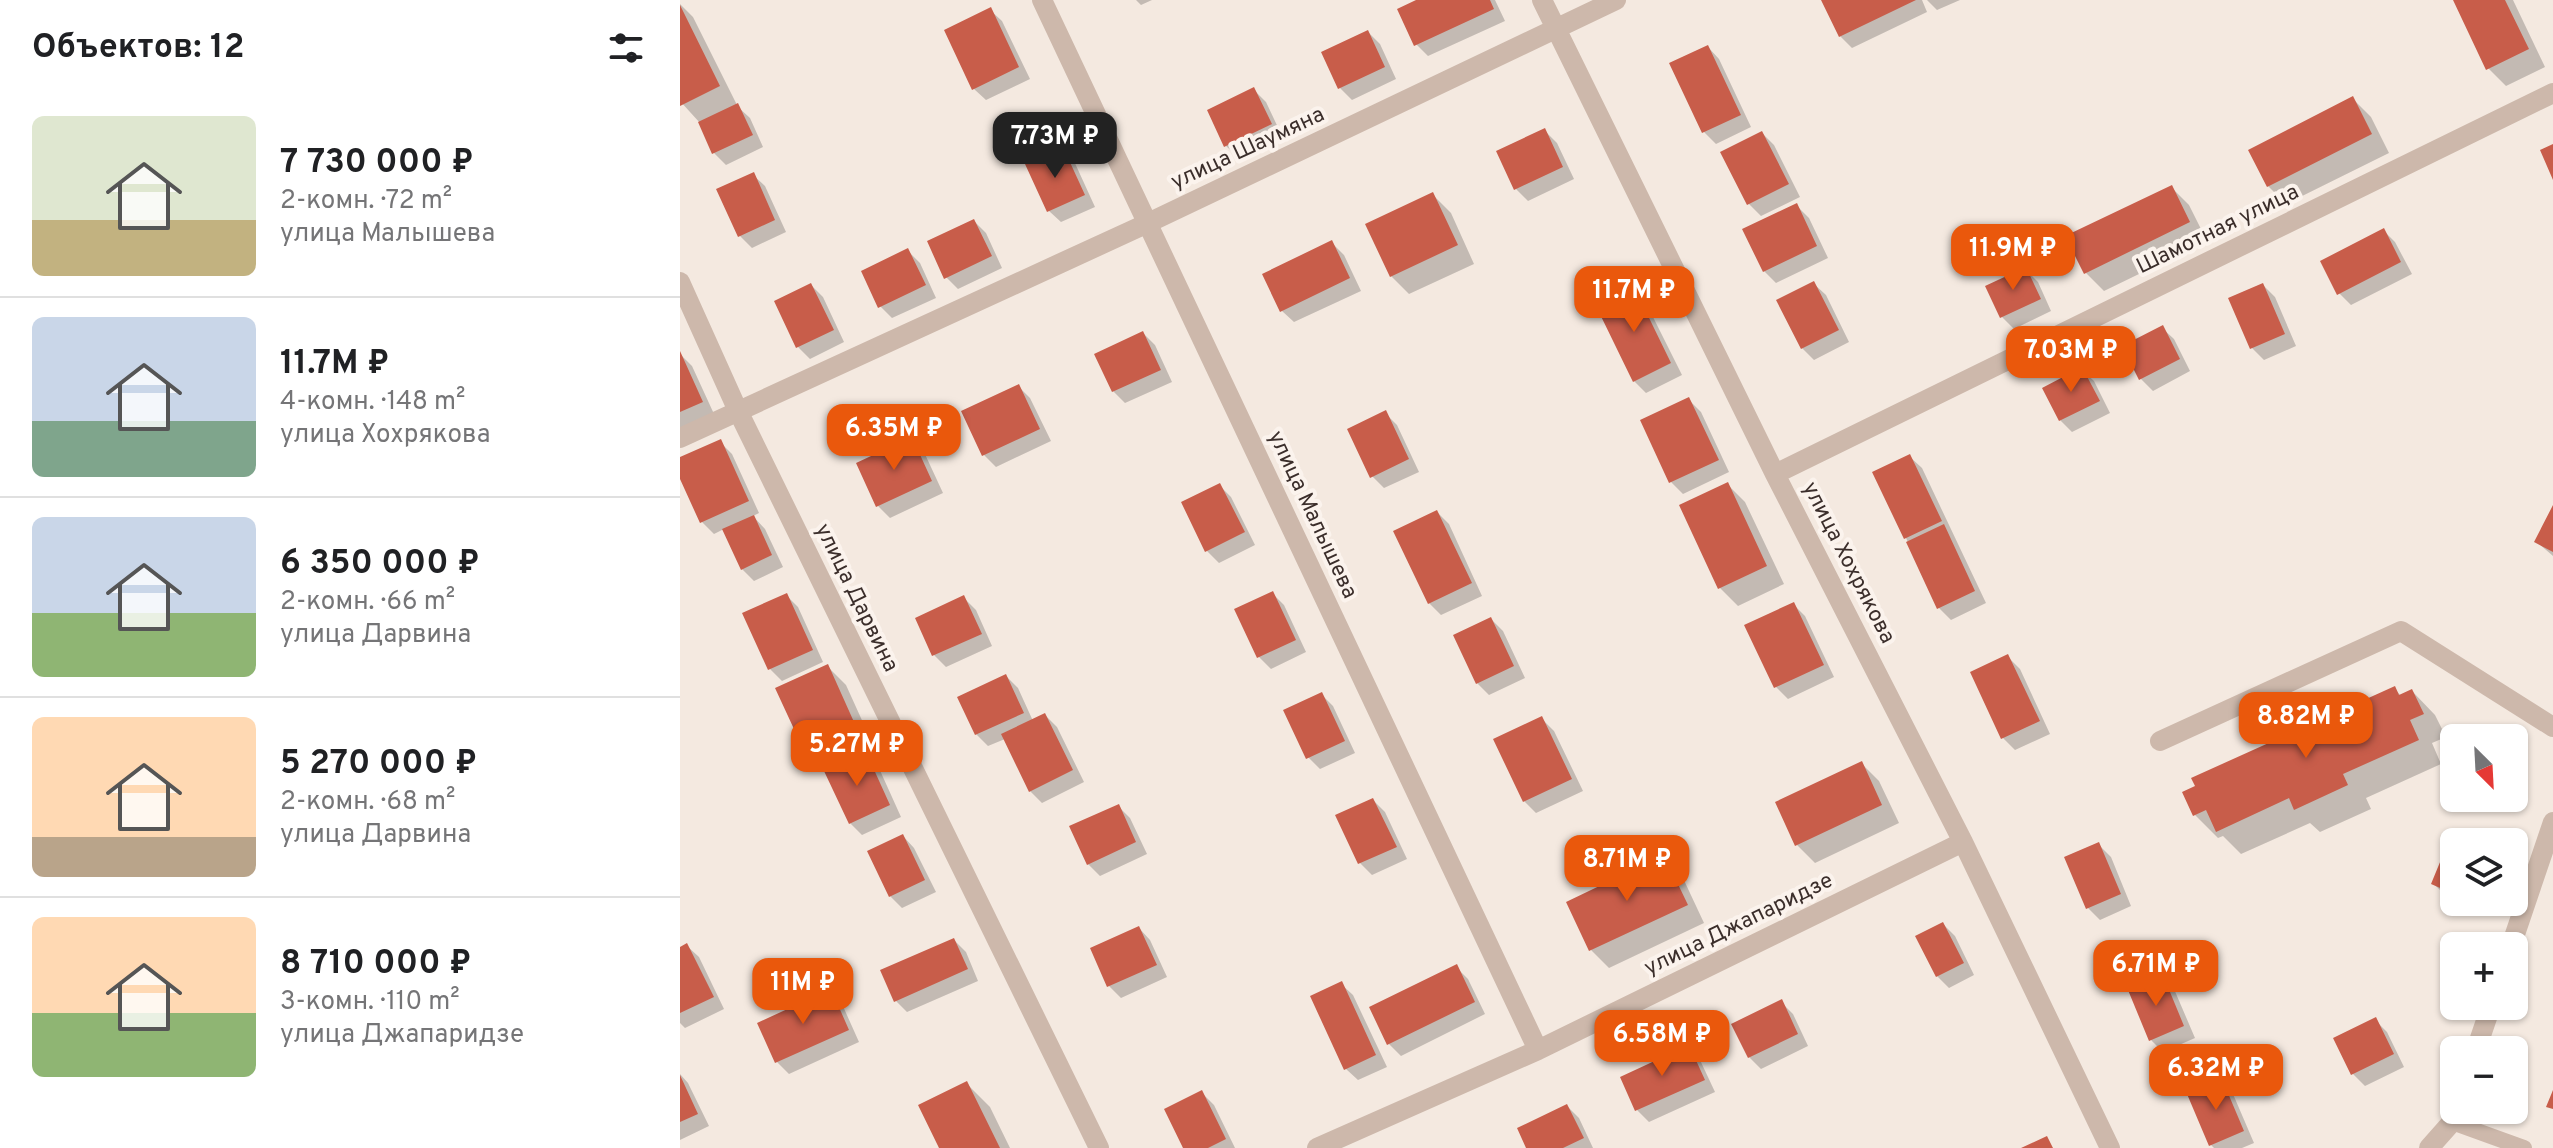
<!DOCTYPE html>
<html lang="ru">
<meta charset="utf-8">
<style>
:root{--surface:#fff;--page:#f2f2f2;--text:#202124;--muted:#757577;--line:#e0e0e0;--accent:#ea580c}
body{margin:0;font-family:Overpass,sans-serif;background:var(--page);color:var(--text);height:100vh;display:flex;flex-direction:column;font-size:30px;white-space:nowrap}
*{box-sizing:border-box;margin:0}
p{font-size:26px;color:var(--muted)}
.icon{flex:none;width:44px;height:44px;fill:none;stroke:currentColor;stroke-width:2;stroke-linecap:round;stroke-linejoin:round}
.map{position:relative;flex:1;overflow:hidden}
.panel{display:flex;flex-direction:column;background:var(--surface);width:680px}
.panel>*{flex:none}
.needle{width:52px;rotate:156deg}
.buttons{position:absolute;left:1760px;top:724px;display:grid;gap:16px}
.buttons a{display:grid;place-items:center;width:88px;height:88px;border-radius:12px;background:var(--surface);box-shadow:0 2px 6px #0004;font-size:40px}
.price{position:absolute;translate:-50% -68px;padding:0 18px;border-radius:16px;background:var(--accent);color:#fff;font-size:26px;line-height:52px;filter:drop-shadow(0 2px 4px #0008)}
.price::after{content:'';position:absolute;left:50%;top:48px;width:24px;height:18px;margin-left:-12px;background:inherit;clip-path:polygon(0 0,100% 0,50% 100%)}
.price.selected{background:#222;color:#fff}
ul{padding:0;list-style:none}
li{display:flex;align-items:center;gap:24px;height:200px;padding:0 32px}
li+li{border-top:2px solid var(--line)}
li span{display:grid;place-items:center;flex:none;width:224px;height:160px;border-radius:12px;color:#555}
li>.icon{margin-inline-start:auto}
span .icon{width:96px;height:96px;fill:#fffc;stroke-width:1}
li b{font-size:34px}
h2{display:flex;justify-content:space-between;align-items:center;height:96px;padding:0 32px;font-size:34px}
main{display:flex;flex:1;min-height:0}
.map>svg:first-child{display:block}
.shadow{fill:#0003}
.building{fill:#c85d4a}
.lines{fill:none;stroke-linecap:round;stroke-linejoin:round}
.lane{stroke:#cdb8ab;stroke-width:16}
.street{stroke:#cdb8ab;stroke-width:20}
.labels{text-anchor:middle;dominant-baseline:central;stroke-width:8;stroke-linejoin:round;paint-order:stroke}
.street-label{font-size:22px;fill:#3b2e2b;stroke:#fbf3ed}
</style>
<main>
<section class="panel">
<h2>Объектов: 12<svg class="icon" aria-label="filters" viewBox="0 0 24 24"><path d="M4 7h16M4 17h16"/><circle cx="9" cy="7" r="2"/><circle cx="15" cy="17" r="2"/></svg></h2>
<ul>
<li><span style="background:linear-gradient(#dfe7d0 65%,#c2b280 0)"><svg class="icon" aria-label="home" viewBox="0 0 24 24"><path d="M3 11l9-7 9 7M6 9v11h12V9"/></svg></span><div><b>7 730 000 ₽</b><p>2-комн. · 72 m²</p><p>улица Малышева</p></div></li>
<li><span style="background:linear-gradient(#c9d6e8 65%,#7fa58c 0)"><svg class="icon" aria-label="home" viewBox="0 0 24 24"><path d="M3 11l9-7 9 7M6 9v11h12V9"/></svg></span><div><b>11.7M ₽</b><p>4-комн. · 148 m²</p><p>улица Хохрякова</p></div></li>
<li><span style="background:linear-gradient(#c9d6e8 60%,#8fb573 0)"><svg class="icon" aria-label="home" viewBox="0 0 24 24"><path d="M3 11l9-7 9 7M6 9v11h12V9"/></svg></span><div><b>6 350 000 ₽</b><p>2-комн. · 66 m²</p><p>улица Дарвина</p></div></li>
<li><span style="background:linear-gradient(#ffd9b3 75%,#b9a48a 0)"><svg class="icon" aria-label="home" viewBox="0 0 24 24"><path d="M3 11l9-7 9 7M6 9v11h12V9"/></svg></span><div><b>5 270 000 ₽</b><p>2-комн. · 68 m²</p><p>улица Дарвина</p></div></li>
<li><span style="background:linear-gradient(#ffd9b3 60%,#8fb573 0)"><svg class="icon" aria-label="home" viewBox="0 0 24 24"><path d="M3 11l9-7 9 7M6 9v11h12V9"/></svg></span><div><b>8 710 000 ₽</b><p>3-комн. · 110 m²</p><p>улица Джапаридзе</p></div></li>
</ul>
</section>
<div class="map">
<svg width="1873" height="1148" viewBox="0 0 1873 1148">
<rect width="100%" height="100%" fill="#f4e9e0"/>
<path class="shadow" d="M456 0H472L461 5Z
M741 0H815L825 21 748 56 736 44Z
M1143 0H1242L1247 12 1172 48 1160 36Z
M1247 0H1280L1257 10Z
M1775 0H1833L1865 67 1826 86 1808 68Z
M0 4 13 17 58 107 70 118 83 147 46 165 34 153 20 123 0 101Z
M310 10 322 21 350 79 306 100 294 89Z
M688 32 700 44 716 79 672 100 660 88Z
M1028 47 1039 59 1071 127 1036 144 1024 132 992 64Z
M574 90 586 102 602 136 558 157 546 146Z
M1673 99 1691 117 1709 153 1606 204 1588 186Z
M865 131 877 143 894 179 848 201 836 189Z
M1082 133 1094 145 1120 197 1081 216 1069 204 1042 152Z
M382 149 394 161 415 207 381 222 369 211Z
M73 175 85 186 106 232 72 248 60 236Z
M1491 187 1509 205 1527 241 1424 291 1406 273Z
M753 195 771 213 794 264 729 294 711 276Z
M1117 206 1129 218 1148 258 1096 283 1084 271Z
M294 221 306 233 322 268 278 289 266 277Z
M1703 230 1715 242 1732 274 1671 305 1659 293Z
M652 243 664 255 681 291 614 322 602 311Z
M228 251 240 263 256 298 212 318 200 306Z
M1346 270 1358 282 1371 311 1334 329 1322 317Z
M1134 284 1146 295 1169 342 1134 360 1122 348Z
M131 285 143 297 164 342 130 359 118 347Z
M1583 285 1595 297 1616 346 1584 360 1572 348Z
M954 289 965 301 1002 375 966 393 954 381Z
M1482 328 1494 339 1510 371 1473 391 1461 379Z
M463 333 475 345 492 382 445 403 433 391Z
M0 354 12 366 34 414 0 429Z
M1402 370 1414 381 1430 413 1392 432 1380 420Z
M338 386 350 398 371 441 316 467 304 455Z
M1009 400 1021 412 1049 472 1003 494 991 482Z
M705 413 717 425 739 472 704 488 692 476Z
M232 440 244 452 263 493 210 518 198 506Z
M40 442 52 454 79 513 73 516 85 529 103 567 74 581 62 569 44 529 34 534 22 522 0 474V460Z
M1230 457 1242 468 1306 603 1271 620 1259 608 1226 538Z
M1047 484 1065 502 1104 584 1058 606 1040 588Z
M539 485 551 497 575 545 539 563 527 551Z
M1873 510V556L1857 542Z
M757 512 769 524 802 596 761 615 749 603Z
M592 593 604 605 626 652 591 669 579 657 557 610Z
M106 595 118 607 143 662 102 681 90 669Z
M284 598 296 610 312 646 266 667 254 655 237 619Z
M1113 604 1125 616 1154 677 1108 699 1096 687Z
M811 619 823 631 845 678 809 695 797 683Z
M1328 657 1340 669 1370 734 1335 750 1323 738Z
M148 667 166 685 195 749 185 754 198 766 221 817 182 835 170 823 146 772 128 754Z
M326 676 338 688 353 721 365 715 377 727 404 782 362 803 350 791 325 739 308 746 296 734Z
M1714 688 1721 696 1732 691 1755 715 1766 737 1752 743 1761 764 1686 798 1691 809 1640 832 1630 823 1561 854 1543 836 1538 838 1515 815Z
M641 694 653 706 675 753 640 769 628 757Z
M862 719 874 731 903 791 856 813 844 801Z
M1181 763 1199 781 1219 823 1135 863 1117 845Z
M693 800 705 812 727 859 692 875 680 863Z
M438 806 450 818 467 854 420 876 408 864Z
M1773 835 1790 842H1774V899L1766 896 1754 884Z
M223 836 234 848 256 892 222 908 210 896Z
M1419 845 1431 857 1451 906 1420 920 1408 908Z
M984 858 1002 876 1024 923 929 968 911 950Z
M1781 902H1802L1799 909Z
M1263 924 1275 936 1294 975 1269 988 1257 976Z
M459 928 470 940 487 977 441 998 429 986Z
M274 940 286 952 298 981 227 1012 216 1001Z
M7 946 19 957 44 1009 5 1028 0 1023V949Z
M776 967 788 979 805 1014 721 1056 709 1044Z
M1482 977 1494 989 1515 1038 1483 1052 1471 1040Z
M661 984 673 995 707 1067 678 1080 666 1069Z
M150 992 162 1004 179 1042 109 1074 97 1062 79 1024Z
M1101 1002 1113 1014 1128 1046 1081 1069 1069 1057Z
M1695 1020 1707 1032 1724 1067 1685 1086 1673 1074Z
M1008 1048 1020 1060 1035 1092 969 1122 957 1110Z
M0 1074 8 1083 29 1126 0 1140Z
M1541 1082 1553 1094 1574 1143 1562 1148H1534L1530 1144Z
M287 1084 310 1107 330 1148H261Z
M522 1093 534 1105 555 1148H506Z
M887 1106 899 1118 913 1148H849Z"/>
<path class="building" d="M736 0H810L814 9 734 46 717 9Z
M1141 0H1236L1159 37Z
M1773 0H1825L1849 49 1806 70Z
M0 5 40 86 0 106Z
M311 7 339 67 292 90 264 30Z
M688 30 705 67 658 89 641 52Z
M1028 45 1061 115 1022 133 989 63Z
M574 87 592 124 544 147 527 110Z
M1673 96 1692 134 1587 187 1568 150Z
M58 103 73 135 32 154 18 122Z
M865 128 883 167 834 190 816 151Z
M1082 131 1109 184 1067 205 1040 152Z
M1873 144V180L1860 150Z
M383 147 405 195 367 212 345 164Z
M74 172 95 220 58 237 36 189Z
M1492 185 1510 222 1404 274 1385 236Z
M753 192 778 245 710 277 685 224Z
M1117 203 1137 246 1083 272 1062 229Z
M294 219 312 256 264 279 247 241Z
M1704 228 1721 262 1657 295 1640 261Z
M652 240 670 278 600 312 582 274Z
M228 248 246 285 198 308 181 271Z
M1346 267 1361 299 1320 318 1305 286Z
M1134 281 1159 330 1121 349 1096 300Z
M131 283 154 330 116 348 94 301Z
M1583 283 1605 334 1570 349 1548 298Z
M954 287 991 363 953 382 916 306Z
M1483 325 1500 359 1459 380 1442 346Z
M463 331 481 370 432 392 414 354Z
M0 351 23 402 0 412Z
M1402 367 1420 401 1379 421 1362 388Z
M339 384 360 429 302 456 281 411Z
M1009 397 1039 460 989 483 960 420Z
M706 410 729 459 690 478 667 429Z
M232 437 252 481 196 507 176 463Z
M41 439 69 501 20 523 0 479V457Z
M1230 454 1262 521 1224 539 1192 472Z
M1048 482 1087 566 1038 589 999 505Z
M540 483 565 532 525 552 501 502Z
M1873 505V552L1854 542Z
M757 510 792 583 748 604 713 531Z
M74 515 92 555 61 570 42 529Z
M1264 524 1295 591 1257 609 1226 542Z
M593 591 616 640 577 658 554 609Z
M107 593 133 650 88 670 62 613Z
M284 595 302 634 252 656 235 618Z
M1114 602 1144 665 1094 688 1064 625Z
M811 617 834 666 796 684 773 635Z
M1328 654 1360 721 1321 739 1290 672Z
M148 664 178 731 126 755 95 688Z
M326 674 344 713 295 735 277 697Z
M1715 686 1719 695 1732 689 1744 714 1730 720 1739 740 1663 774 1668 785 1614 810 1609 798 1536 832 1526 810 1513 816 1502 792 1515 786 1511 778Z
M642 692 665 741 626 759 603 710Z
M365 713 393 770 349 792 321 734Z
M862 716 892 779 843 802 813 739Z
M186 752 210 805 169 824 144 771Z
M1182 761 1202 805 1115 846 1095 802Z
M693 798 717 847 678 864 655 815Z
M439 804 456 842 407 865 389 826Z
M1772 833 1795 842H1774V894L1751 884Z
M223 834 245 880 209 897 187 851Z
M1419 842 1441 894 1406 909 1384 857Z
M984 855 1008 905 909 951 886 902Z
M1263 922 1284 963 1256 977 1235 936Z
M459 926 477 965 427 987 410 948Z
M274 938 288 969 214 1002 200 970Z
M7 943 34 997 0 1013V947Z
M777 964 795 1002 707 1045 689 1007Z
M1483 975 1504 1026 1469 1041 1448 990Z
M662 981 696 1055 664 1070 630 996Z
M151 989 169 1030 95 1063 77 1023Z
M1102 999 1118 1034 1068 1058 1051 1024Z
M1696 1017 1714 1054 1671 1075 1653 1038Z
M1009 1045 1025 1080 955 1111 940 1077Z
M0 1075 18 1114 0 1122Z
M1542 1079 1564 1131 1529 1146 1507 1094Z
M287 1081 320 1148H259L238 1105Z
M522 1090 546 1139 528 1148H503L484 1109Z
M1873 1090V1109L1866 1107Z
M887 1104 904 1138 883 1148H846L837 1128Z
M1367 1136 1373 1148H1341Z"/>
<g class="lines">
<path class="lane" d="M1772 1122 1844 1148"/>
<path class="street" d="M362 0 858 1050
M862 0 1095 474 1283 842 1430 1148
M0 282 58 411 419 1148
M0 438 468 223 936 0
M1095 474 1873 93
M1480 741 1721 631 1873 727
M1831 946 1873 822
M1796 1050 1811 1006
M637 1148 858 1050 1283 842
M1749 1148 1772 1122 1776 1110"/>
</g>
<g class="labels">
<g class="street-label">
<text transform="translate(568 149) rotate(-25)">улица Шаумяна</text>
<text transform="translate(1538 230) rotate(-26)">Шамотная улица</text>
<text transform="translate(632 515) rotate(65)">улица Малышева</text>
<text transform="translate(1168 563) rotate(63)">улица Хохрякова</text>
<text transform="translate(176 598) rotate(64)">улица Дарвина</text>
<text transform="translate(1059 925) rotate(-26)">улица Джапаридзе</text>
</g>
</g>
</svg>
<div class="buttons">
<a><svg class="needle" viewBox="-14 -14 28 28"><path d="M0-13l5 13h-10z" fill="#e53935"/><path d="M0 13l5-13h-10z" fill="#757577"/></svg></a>
<a><svg class="icon" aria-label="layers" viewBox="0 0 24 24"><path d="M12 4l9 5-9 5-9-5zM3 14l9 5 9-5"/></svg></a>
<a>+</a>
<a>−</a>
</div>
<b class="price selected" style="left:375px;top:180px">7.73M ₽</b>
<b class="price" style="left:1333px;top:292px">11.9M ₽</b>
<b class="price" style="left:954px;top:334px">11.7M ₽</b>
<b class="price" style="left:1391px;top:394px">7.03M ₽</b>
<b class="price" style="left:214px;top:472px">6.35M ₽</b>
<b class="price" style="left:1626px;top:760px">8.82M ₽</b>
<b class="price" style="left:177px;top:788px">5.27M ₽</b>
<b class="price" style="left:947px;top:903px">8.71M ₽</b>
<b class="price" style="left:1476px;top:1008px">6.71M ₽</b>
<b class="price" style="left:123px;top:1026px">11M ₽</b>
<b class="price" style="left:982px;top:1078px">6.58M ₽</b>
<b class="price" style="left:1536px;top:1112px">6.32M ₽</b>
</div>
</main>
